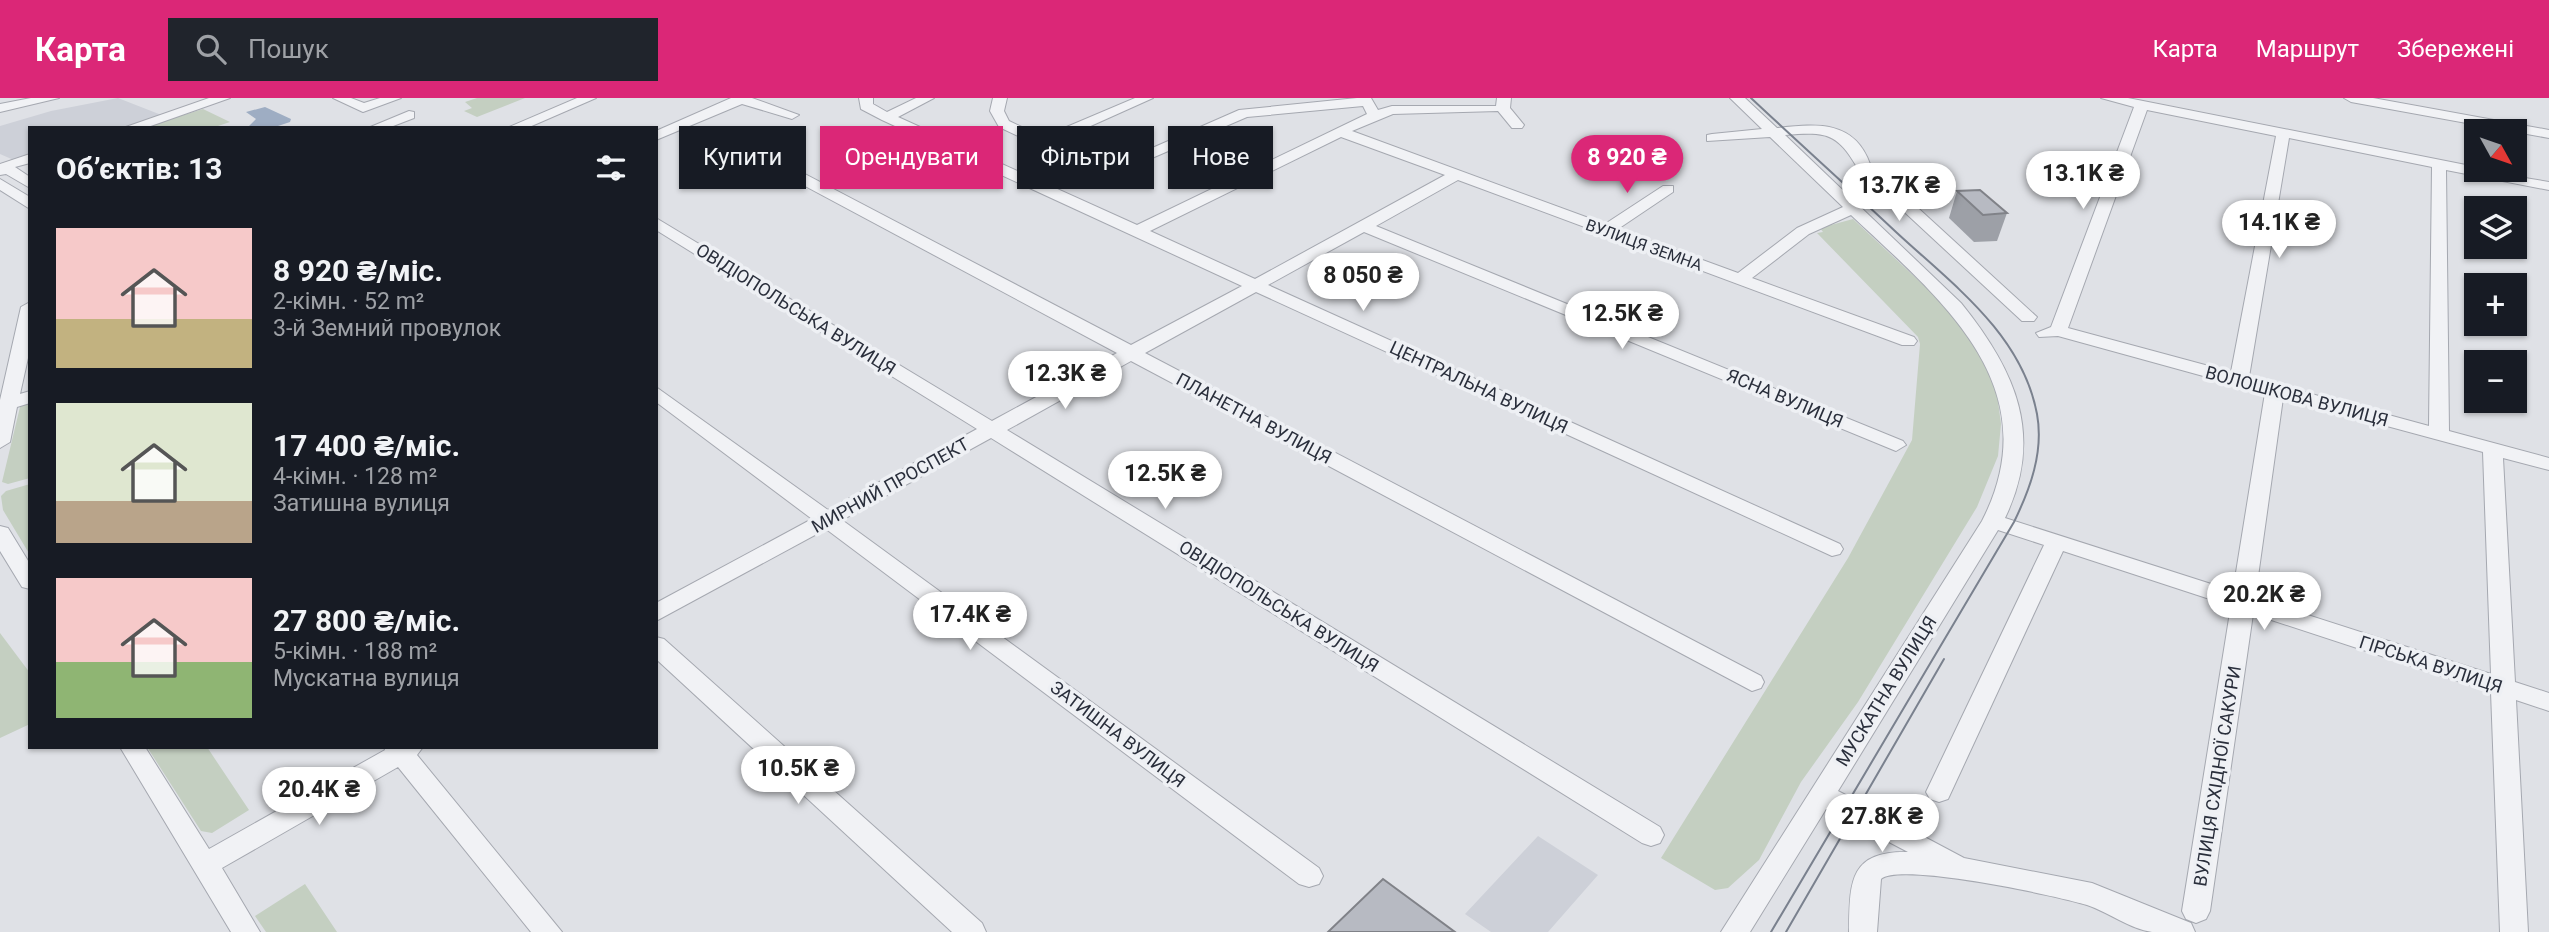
<!DOCTYPE html>
<html lang="uk">
<meta charset="utf-8">
<style>
:root{--surface:#171b24;--page:#20242c;--text:#f1f3f6;--muted:#9ea1a6;--accent:#db2777}
body{margin:0;font-family:Roboto,sans-serif;background:var(--page);color:var(--text);height:100vh;display:flex;flex-direction:column;font-size:26px;white-space:nowrap}
*{box-sizing:border-box;margin:0}
p{font-size:23px;color:var(--muted)}
.icon{flex:none;width:38px;height:38px;fill:none;stroke:currentColor;stroke-width:2;stroke-linecap:round;stroke-linejoin:round}
.map{position:relative;flex:1;overflow:hidden}
.drawer{position:absolute;left:28px;top:28px;width:630px;height:623px;display:flex;flex-direction:column;background:var(--surface);border-radius:0px;box-shadow:0 2px 5px #0004}
.drawer>*{flex:none}
.top-card{position:absolute;left:679px;top:28px;width:665px;height:63px;display:flex;gap:14px}
.needle{width:46px;rotate:130deg}
.fabs{position:absolute;left:2464px;top:21px;display:grid;gap:14px}
.fabs a{display:grid;place-items:center;width:63px;height:63px;border-radius:0px;background:var(--surface);box-shadow:0 2px 5px #0004;font-size:35px}
.price{position:absolute;translate:-50% -60px;padding:0 16px;border-radius:24px;background:#fff;color:#222;font-size:23px;line-height:46px;filter:drop-shadow(0 2px 4px #0008)}
.price::after{content:'';position:absolute;left:50%;top:42px;width:21px;height:16px;margin-left:-10px;background:inherit;clip-path:polygon(0 0,100% 0,50% 100%)}
.price.current{background:var(--accent);color:#fff}
ul{padding:0;list-style:none}
li{display:flex;align-items:center;gap:21px;height:175px;padding:0 28px}
li span{display:grid;place-items:center;flex:none;width:196px;height:140px;border-radius:0px;color:#555}
li>.icon{margin-inline-start:auto}
span .icon{width:84px;height:84px;fill:#fffc;stroke-width:1}
li b{font-size:30px}
h2{display:flex;justify-content:space-between;align-items:center;height:84px;padding:0 28px;font-size:30px}
.chip{padding:0 24px;border-radius:0px;background:var(--surface);box-shadow:0 2px 5px #0004;font-size:24px;line-height:63px}
.chip.current{background:var(--accent);color:#fff}
header{display:flex;align-items:center;gap:42px;box-sizing:border-box;height:98px;padding:0 35px;background:var(--accent);color:#fff}
header strong{font-size:33px}
nav{display:flex;gap:38px;margin-inline-start:auto;font-size:24px}
.search{width:490px;height:63px;background:var(--page);display:flex;align-items:center;gap:18px;box-sizing:border-box;padding:0 24px;border-radius:0px;color:var(--muted);font-size:26px}
.map>svg:first-child{display:block}
.built{fill:#cdd0d8}
.green{fill:#c4cfc1}
.water{fill:#9eadc3}
.lines{fill:none;stroke-linecap:round;stroke-linejoin:round}
.minor-casing{stroke:#a5a8b0;stroke-width:2}
.minor{fill:#f1f2f5;fill-rule:evenodd}
.tram{stroke:#7a818e;stroke-width:2}
.wall{fill:#9da0a7}
.building{fill:#b7bac2;stroke:#808288;stroke-width:2}
.labels{text-anchor:middle;dominant-baseline:central;stroke-width:7;stroke-linejoin:round;paint-order:stroke}
.far-street-label{font-size:16px;fill:#2a2f3c;stroke:#eef0f4}
.street-label{font-size:18px;fill:#2a2f3c;stroke:#eef0f4}
</style>
<header>
<strong>Карта</strong>
<div class="search"><svg class="icon" aria-label="search" viewBox="0 0 24 24"><circle cx="10" cy="10" r="6"/><path d="M15 15l6 6"/></svg>Пошук</div>
<nav><a>Карта</a><a>Маршрут</a><a>Збережені</a></nav>
</header>
<div class="map">
<svg width="2549" height="834" viewBox="0 0 2549 834">
<rect width="100%" height="100%" fill="#dfe1e6"/>
<path class="built" d="M118 0 164 18 126 30H30V59L16 63 0 56V28L51 13Z
M1538 738 1598 777 1548 834H1491L1465 816Z"/>
<path class="green" d="M477 0H525L477 19 464 13 472 10 465 4Z
M203 11 230 24 212 30 145 29Z
M1853 121 1933 196 1982 250 1997 296 2001 326 1998 358 1977 409 1858 604 1801 684 1759 762 1728 790 1715 792 1661 760 1848 460 1912 342 1920 246 1918 239 1817 135 1823 134 1820 130Z
M30 303V380L8 386 2 384 20 309Z
M30 386V457L3 412 1 398 6 393Z
M0 535 30 575V626L0 640Z
M147 649H207L249 712 212 735 201 733Z
M305 786 337 834H266L255 818Z"/>
<path class="water" d="M265 9 291 21 290 24 272 30H247L256 21 246 14Z"/>
<g class="lines">
<g class="minor-casing">
<path id="minor" d="M31 0H59L0 14V6Z
M209 0H230L145 30H123Z
M333 0H351L364 5 380 0H401L363 14Z
M577 0H596L527 30H507Z
M731 0H752L799 17 792 21 742 6 656 42V33Z
M859 0H873V6L887 14 916 0H934L898 19 1137 127 1367 16 1363 8 1247 19 1101 82 1094 78 1096 75 999 29 990 13 993 0H1007L1004 13 1009 23 1043 39 1135 0H1153L1055 44 1109 69 1239 12 1357 0H1371L1378 12 1392 8H1496L1497 0H1511L1510 10 1524 27 1522 30H1512L1498 13 1393 16 1352 33 1605 126 1663 88H1673V94L1618 131 1738 175 1797 130 1843 109 1770 39 1707 43V37L1712 36 1762 31 1730 0H1745L1777 30C1815 26 1854 21 1870 66L2037 219 2034 223H2022L1858 71C1837 34 1826 34 1785 37L1961 205C2015 272 2045 337 2005 420L2233 493 2265 295 2058 238 2039 239 2036 235 2051 229 2134 9 2101 0H2128L2476 69V72L2549 84V92L2446 72 2449 333 2549 360V372L2503 360 2515 584 2549 595V613L2516 602 2528 834H2500L2491 594 2253 516 2210 813 2206 821 2196 825 2186 821 2182 813 2231 508 2063 453 1948 701 1939 704 1930 701 1926 694 2044 447 1998 432 1838 693 1964 760 2092 785 2191 825 2195 834C2181 834 2166 834 2152 834 2130 831 2108 814 2087 807 2058 798 1901 764 1881 781L1877 834H1849C1850 785 1848 753 1908 754L1826 711 1750 834H1721L1982 423C2051 288 1940 201 1851 117L1809 136 1752 180 1914 239 1917 243 1914 247H1902L1458 82 1376 128 1903 343 1906 347 1896 353 1364 134 1268 187 1840 446 1843 451 1840 456 1832 458 1256 194 1145 255 1761 578 1764 584 1761 590 1752 593 1131 263 1007 332 1660 729 1664 737 1660 745 1651 748 1642 745 991 340 842 422 1319 770 1323 778 1319 786 1309 789 1299 786 826 431 656 523V505L812 421 656 304V289L828 412 977 331 656 132V120L992 323 1117 255 751 59V53H761L1131 247 1242 188 882 22 861 11ZM2147 12 2276 38 2231 274 2068 230ZM1341 39 1445 77 1255 181 1150 133ZM2289 40 2432 69 2429 328 2249 279ZM2283 300 2483 354 2491 576 2255 500Z
M2344 0H2373L2549 32V40L2351 4Z
M409 13 414 14V20L388 30H368Z
M30 56V65L15 69 30 79V90L6 76 0 77V66Z
M0 81 30 99V111L0 92Z
M30 204V251L20 296 30 293V305L17 309 10 344 0 350V302L21 209Z
M0 428 8 430 30 466V491L22 489 0 453Z
M656 539 664 541 982 825 986 834H952L656 561Z
M120 649H145L209 751 385 652 384 649H423L417 657 562 834H531L398 669 222 770 260 834H231Z"/>
</g>
<use href="#minor" class="minor"/>
<path class="tram" d="M1751 0C1799 45 1848 89 1896 134 1952 186 2022 236 2037 316 2044 354 2030 391 2014 424L1771 834
M1786 834 1944 561"/>
</g>
<path class="wall" d="M1957 93 2007 115 1997 143 1974 144 1949 120Z"/>
<path class="building" d="M1980 92 2007 115 1983 117 1957 93Z
M1383 781 1455 834H1328Z"/>
<g class="labels">
<g class="far-street-label">
<text transform="translate(1644 147) rotate(20)">ВУЛИЦЯ ЗЕМНА</text>
</g>
<g class="street-label">
<text transform="translate(796 211) rotate(32)">ОВІДІОПОЛЬСЬКА ВУЛИЦЯ</text>
<text transform="translate(1479 289) rotate(25)">ЦЕНТРАЛЬНА ВУЛИЦЯ</text>
<text transform="translate(2297 298) rotate(15)">ВОЛОШКОВА ВУЛИЦЯ</text>
<text transform="translate(1785 300) rotate(23)">ЯСНА ВУЛИЦЯ</text>
<text transform="translate(1254 320) rotate(28)">ПЛАНЕТНА ВУЛИЦЯ</text>
<text transform="translate(890 387) rotate(-29)">МИРНИЙ ПРОСПЕКТ</text>
<text transform="translate(1279 508) rotate(32)">ОВІДІОПОЛЬСЬКА ВУЛИЦЯ</text>
<text transform="translate(2431 566) rotate(18)">ГІРСЬКА ВУЛИЦЯ</text>
<text transform="translate(1886 593) rotate(-58)">МУСКАТНА ВУЛИЦЯ</text>
<text transform="translate(1118 636) rotate(37)">ЗАТИШНА ВУЛИЦЯ</text>
<text transform="translate(2217 678) rotate(-81)">ВУЛИЦЯ СХІДНОЇ САКУРИ</text>
</g>
</g>
</svg>
<div class="fabs">
<a><svg class="needle" viewBox="-14 -14 28 28"><path d="M0-13l5 13h-10z" fill="#e53935"/><path d="M0 13l5-13h-10z" fill="#9ea1a6"/></svg></a>
<a><svg class="icon" aria-label="layers" viewBox="0 0 24 24"><path d="M12 4l9 5-9 5-9-5zM3 14l9 5 9-5"/></svg></a>
<a>+</a>
<a>−</a>
</div>
<b class="price current" style="left:1627px;top:97px">8 920 ₴</b>
<b class="price" style="left:2083px;top:113px">13.1K ₴</b>
<b class="price" style="left:1899px;top:125px">13.7K ₴</b>
<b class="price" style="left:2279px;top:162px">14.1K ₴</b>
<b class="price" style="left:1363px;top:215px">8 050 ₴</b>
<b class="price" style="left:1622px;top:253px">12.5K ₴</b>
<b class="price" style="left:1065px;top:313px">12.3K ₴</b>
<b class="price" style="left:1165px;top:413px">12.5K ₴</b>
<b class="price" style="left:2264px;top:534px">20.2K ₴</b>
<b class="price" style="left:970px;top:554px">17.4K ₴</b>
<b class="price" style="left:798px;top:708px">10.5K ₴</b>
<b class="price" style="left:319px;top:729px">20.4K ₴</b>
<b class="price" style="left:1882px;top:756px">27.8K ₴</b>
<div class="top-card">
<a class="chip">Купити</a>
<a class="chip current">Орендувати</a>
<a class="chip">Фільтри</a>
<a class="chip">Нове</a>
</div>
<section class="drawer">
<h2>Об’єктів: 13<svg class="icon" aria-label="filters" viewBox="0 0 24 24"><path d="M4 7h16M4 17h16"/><circle cx="9" cy="7" r="2"/><circle cx="15" cy="17" r="2"/></svg></h2>
<ul>
<li><span style="background:linear-gradient(#f6c9c9 65%,#c2b280 0)"><svg class="icon" aria-label="home" viewBox="0 0 24 24"><path d="M3 11l9-7 9 7M6 9v11h12V9"/></svg></span><div><b>8 920 ₴/міс.</b><p>2-кімн. · 52 m²</p><p>3-й Земний провулок</p></div></li>
<li><span style="background:linear-gradient(#dfe7d0 70%,#b9a48a 0)"><svg class="icon" aria-label="home" viewBox="0 0 24 24"><path d="M3 11l9-7 9 7M6 9v11h12V9"/></svg></span><div><b>17 400 ₴/міс.</b><p>4-кімн. · 128 m²</p><p>Затишна вулиця</p></div></li>
<li><span style="background:linear-gradient(#f6c9c9 60%,#8fb573 0)"><svg class="icon" aria-label="home" viewBox="0 0 24 24"><path d="M3 11l9-7 9 7M6 9v11h12V9"/></svg></span><div><b>27 800 ₴/міс.</b><p>5-кімн. · 188 m²</p><p>Мускатна вулиця</p></div></li>
</ul>
</section>
</div>
